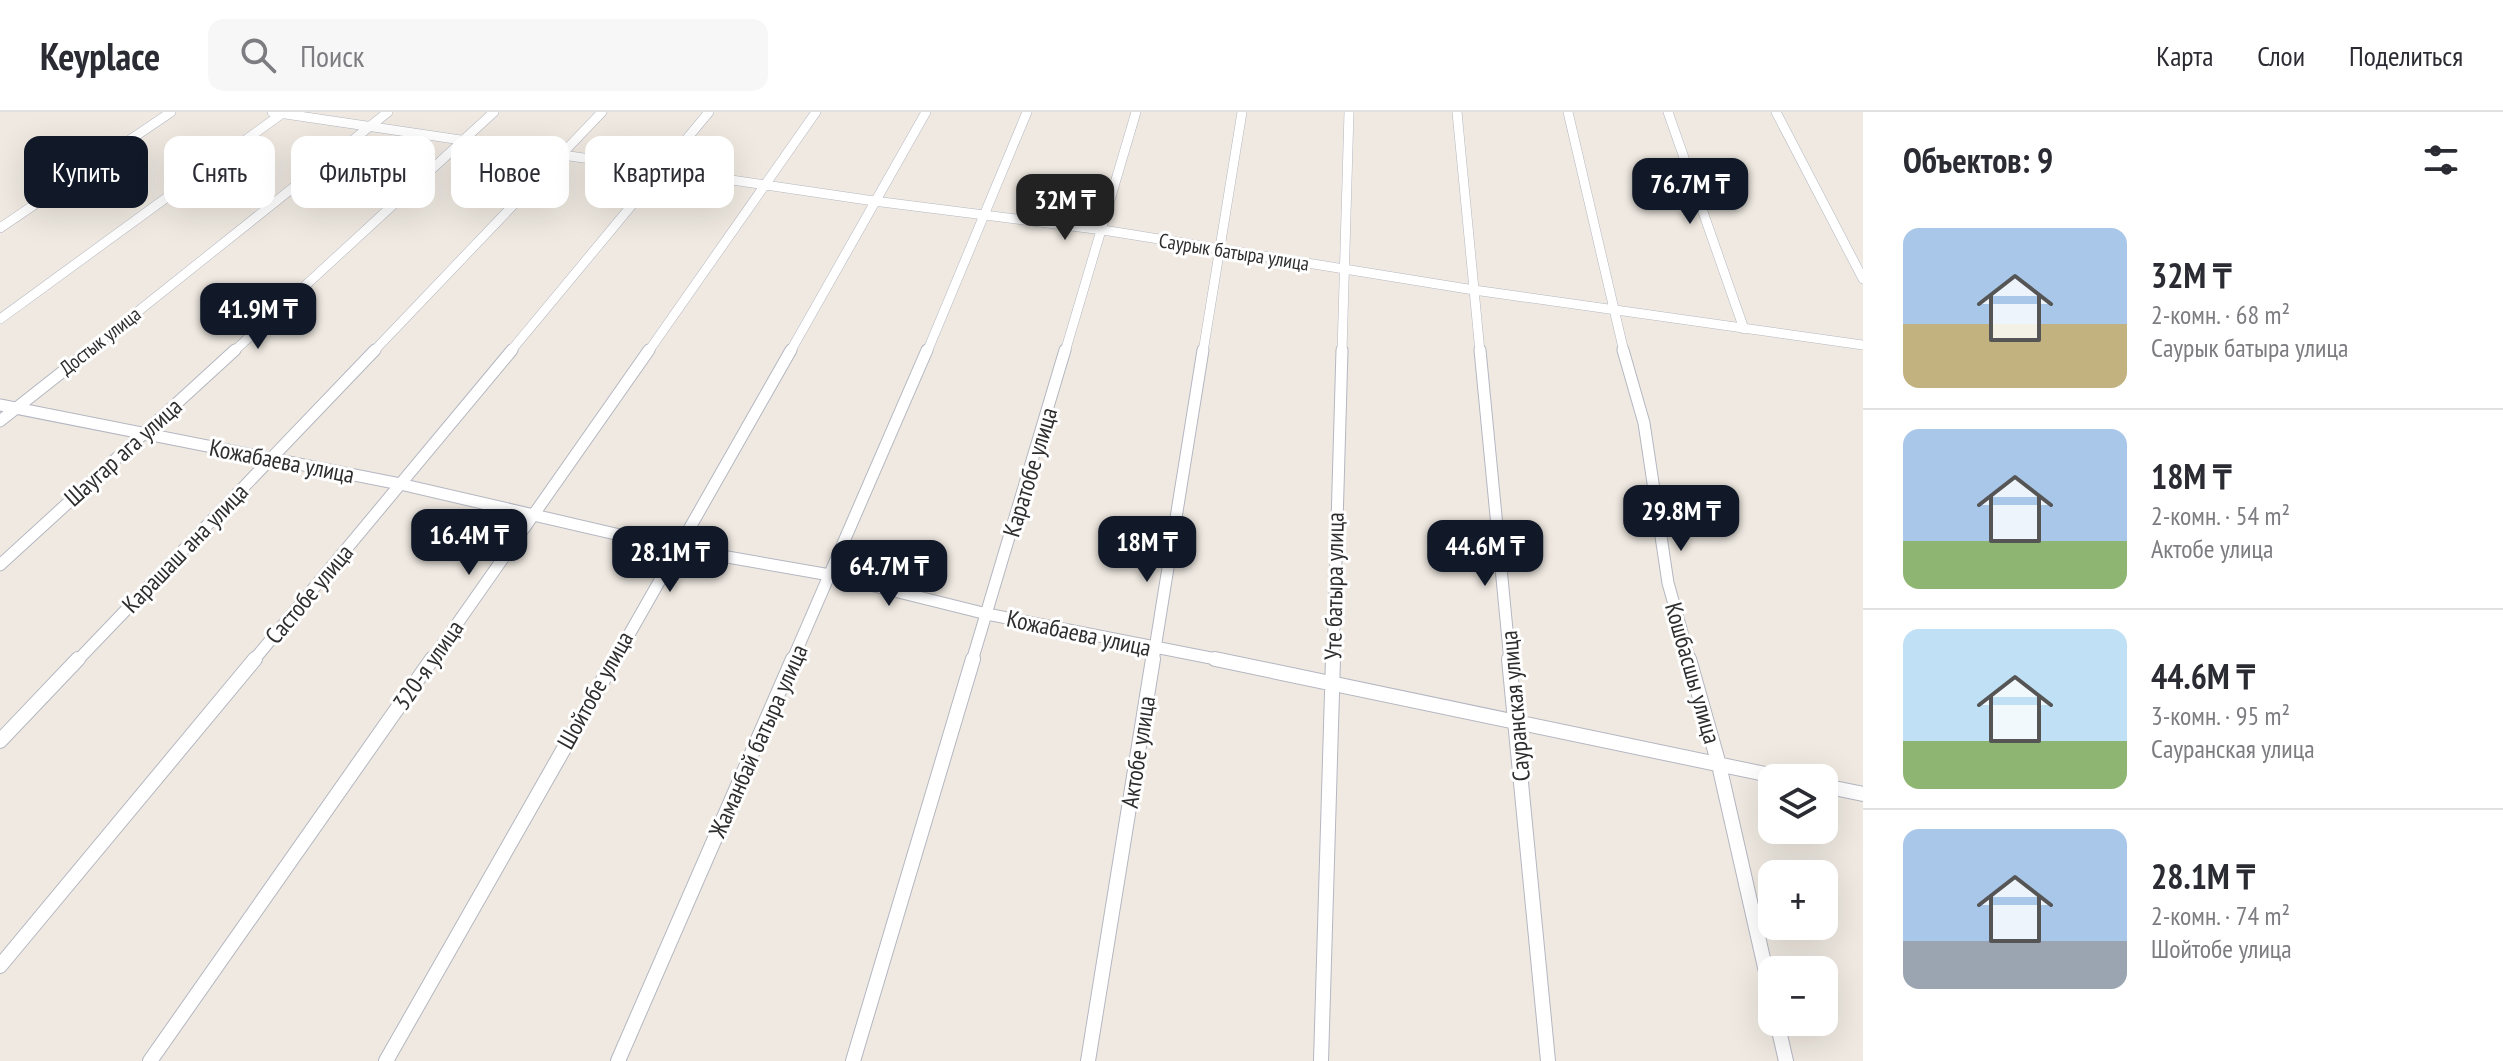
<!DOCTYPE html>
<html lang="ru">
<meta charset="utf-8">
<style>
:root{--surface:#fff;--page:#f7f7f7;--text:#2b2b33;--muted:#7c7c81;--line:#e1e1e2;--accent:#111827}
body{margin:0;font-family:"PT Sans Narrow",sans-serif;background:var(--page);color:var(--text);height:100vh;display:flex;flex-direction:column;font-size:30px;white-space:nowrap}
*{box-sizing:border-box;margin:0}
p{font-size:26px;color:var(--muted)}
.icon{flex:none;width:44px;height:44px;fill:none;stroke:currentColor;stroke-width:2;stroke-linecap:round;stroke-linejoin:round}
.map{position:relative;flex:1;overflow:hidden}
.drawer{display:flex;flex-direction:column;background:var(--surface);width:640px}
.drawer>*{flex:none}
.guide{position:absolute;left:24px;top:24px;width:760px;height:72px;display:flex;gap:16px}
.buttons{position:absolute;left:1758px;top:652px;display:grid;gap:16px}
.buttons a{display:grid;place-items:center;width:80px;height:80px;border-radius:16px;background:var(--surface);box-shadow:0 8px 32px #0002;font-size:40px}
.price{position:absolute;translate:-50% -68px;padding:0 18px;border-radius:16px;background:var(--accent);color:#fff;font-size:26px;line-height:52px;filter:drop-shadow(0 2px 4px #0008)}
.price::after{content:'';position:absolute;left:50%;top:48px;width:24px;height:18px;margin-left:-12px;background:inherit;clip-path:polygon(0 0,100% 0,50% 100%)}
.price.active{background:#222;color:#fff}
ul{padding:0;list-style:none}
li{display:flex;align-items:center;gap:24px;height:200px;padding:0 40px}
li+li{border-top:2px solid var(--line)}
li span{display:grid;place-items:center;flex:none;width:224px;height:160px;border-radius:16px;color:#555}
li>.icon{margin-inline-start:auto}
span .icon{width:96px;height:96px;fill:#fffc;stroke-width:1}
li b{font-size:34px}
h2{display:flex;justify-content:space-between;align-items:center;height:96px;padding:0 40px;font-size:34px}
.chip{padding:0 28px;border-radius:16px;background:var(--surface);box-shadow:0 8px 32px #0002;font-size:28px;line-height:72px}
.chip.active{background:var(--accent);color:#fff}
header{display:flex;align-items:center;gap:48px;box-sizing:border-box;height:112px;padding:0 40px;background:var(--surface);border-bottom:2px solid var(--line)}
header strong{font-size:38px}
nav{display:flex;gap:44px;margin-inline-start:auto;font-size:28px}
.search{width:560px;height:72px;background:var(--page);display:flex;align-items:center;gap:20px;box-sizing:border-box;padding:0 28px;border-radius:16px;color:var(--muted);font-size:30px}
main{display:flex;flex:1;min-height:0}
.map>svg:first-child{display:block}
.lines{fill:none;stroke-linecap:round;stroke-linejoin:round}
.minor-far2-casing{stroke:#b4b7c1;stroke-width:10}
.minor-far1-casing{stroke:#b4b7c1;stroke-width:13}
.minor-casing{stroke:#b4b7c1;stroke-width:16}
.minor-far2{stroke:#fff;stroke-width:9}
.minor-far1{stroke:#fff;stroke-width:11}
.minor{stroke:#fff;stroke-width:14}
.labels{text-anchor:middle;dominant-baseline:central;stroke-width:6;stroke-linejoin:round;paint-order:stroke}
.far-street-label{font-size:20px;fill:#2e2e2e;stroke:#fff}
.street-label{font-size:24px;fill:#2e2e2e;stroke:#fff}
</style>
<header>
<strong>Keyplace</strong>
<div class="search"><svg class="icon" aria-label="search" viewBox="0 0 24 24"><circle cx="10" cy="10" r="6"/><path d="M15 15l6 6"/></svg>Поиск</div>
<nav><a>Карта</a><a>Слои</a><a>Поделиться</a></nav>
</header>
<main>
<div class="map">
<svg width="1863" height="949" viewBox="0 0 1863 949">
<rect width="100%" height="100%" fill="#efe9e1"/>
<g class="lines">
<g class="minor-far2-casing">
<path id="minor-far2" d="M272 0 874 89 1103 118 1474 178 1863 233
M1457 0 1480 240
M1568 0 1624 240
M1668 0 1744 217
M1776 0 1863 167
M0 116 171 0
M0 207 284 0
M87 240 388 0
M233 240 494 0
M373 240 602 0
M510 240 709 0
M648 240 816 0
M790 240 926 0
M927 240 1027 0
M1065 240 1136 0
M1203 240 1242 0
M1342 240 1349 0"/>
</g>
<g class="minor-far1-casing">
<path id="minor-far1" d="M1480 238 1510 549
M1623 238 1644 311 1668 471 1690 549
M0 293 400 372 676 436 830 463 987 502 1226 549
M0 309 90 238
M0 453 235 238
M77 549 375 238
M253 549 512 238
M431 549 649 238
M614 549 791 238
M792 549 927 238
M972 549 1065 238
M1153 549 1203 238
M1333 549 1342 238"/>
</g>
<g class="minor-casing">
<path id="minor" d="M1215 547 1784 666
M1509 547 1548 949
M1689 547 1719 653 1772 886
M0 629 78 547
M1824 674 1863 682
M0 854 255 547
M1777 910 1786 949
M150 949 432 547
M386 949 615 547
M618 949 793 547
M853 949 973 547
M1088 949 1153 547
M1321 949 1333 547"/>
</g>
<use href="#minor-far2" class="minor-far2"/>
<use href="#minor-far1" class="minor-far1"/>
<use href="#minor" class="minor"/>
</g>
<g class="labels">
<g class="far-street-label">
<text transform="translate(1234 140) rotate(9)">Саурык батыра улица</text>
<text transform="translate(100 229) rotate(-38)">Достык улица</text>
</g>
<g class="street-label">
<text transform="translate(123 340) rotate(-42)">Шаугар ага улица</text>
<text transform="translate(282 349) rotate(11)">Кожабаева улица</text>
<text transform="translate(1030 360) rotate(-73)">Каратобе улица</text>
<text transform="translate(185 436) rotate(-46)">Карашаш ана улица</text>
<text transform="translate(1334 474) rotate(-89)">Уте батыра улица</text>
<text transform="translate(309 482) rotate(-50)">Састобе улица</text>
<text transform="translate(1079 521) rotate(12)">Кожабаева улица</text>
<text transform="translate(428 553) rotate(-55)">320-я улица</text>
<text transform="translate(1693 561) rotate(74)">Кошбасшы улица</text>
<text transform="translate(595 578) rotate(-61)">Шойтобе улица</text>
<text transform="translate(1515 594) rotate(-95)">Сауранская улица</text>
<text transform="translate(758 629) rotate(-66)">Жаманбай батыра улица</text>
<text transform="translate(1138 640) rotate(-81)">Актобе улица</text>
</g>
</g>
</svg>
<div class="buttons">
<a><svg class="icon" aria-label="layers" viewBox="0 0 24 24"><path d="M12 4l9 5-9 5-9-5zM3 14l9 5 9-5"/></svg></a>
<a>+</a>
<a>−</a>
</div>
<b class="price" style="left:1690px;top:114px">76.7M ₸</b>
<b class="price active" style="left:1065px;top:130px">32M ₸</b>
<b class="price" style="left:258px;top:239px">41.9M ₸</b>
<b class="price" style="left:1681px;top:441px">29.8M ₸</b>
<b class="price" style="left:469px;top:465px">16.4M ₸</b>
<b class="price" style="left:1147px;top:472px">18M ₸</b>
<b class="price" style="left:1485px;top:476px">44.6M ₸</b>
<b class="price" style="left:670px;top:482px">28.1M ₸</b>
<b class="price" style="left:889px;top:496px">64.7M ₸</b>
<div class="guide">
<a class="chip active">Купить</a>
<a class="chip">Снять</a>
<a class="chip">Фильтры</a>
<a class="chip">Новое</a>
<a class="chip">Квартира</a>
</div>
</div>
<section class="drawer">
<h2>Объектов: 9<svg class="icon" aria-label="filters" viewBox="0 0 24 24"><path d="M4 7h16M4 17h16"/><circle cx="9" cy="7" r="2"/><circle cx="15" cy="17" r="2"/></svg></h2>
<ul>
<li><span style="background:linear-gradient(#a9c7e8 60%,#c2b280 0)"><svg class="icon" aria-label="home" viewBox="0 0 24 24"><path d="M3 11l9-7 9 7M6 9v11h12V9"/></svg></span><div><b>32M ₸</b><p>2-комн. · 68 m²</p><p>Саурык батыра улица</p></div></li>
<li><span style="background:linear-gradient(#a9c7e8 70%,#8fb573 0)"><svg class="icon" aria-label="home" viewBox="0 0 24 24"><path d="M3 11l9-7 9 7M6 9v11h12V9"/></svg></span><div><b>18M ₸</b><p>2-комн. · 54 m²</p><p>Актобе улица</p></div></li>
<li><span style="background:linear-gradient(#bfe0f5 70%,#8fb573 0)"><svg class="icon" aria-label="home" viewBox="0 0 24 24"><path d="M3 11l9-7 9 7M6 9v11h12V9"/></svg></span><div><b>44.6M ₸</b><p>3-комн. · 95 m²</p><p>Сауранская улица</p></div></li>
<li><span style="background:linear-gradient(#a9c7e8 70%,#9aa5b1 0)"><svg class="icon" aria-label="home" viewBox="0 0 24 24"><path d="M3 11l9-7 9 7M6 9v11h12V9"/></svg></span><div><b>28.1M ₸</b><p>2-комн. · 74 m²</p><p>Шойтобе улица</p></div></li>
</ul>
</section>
</main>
